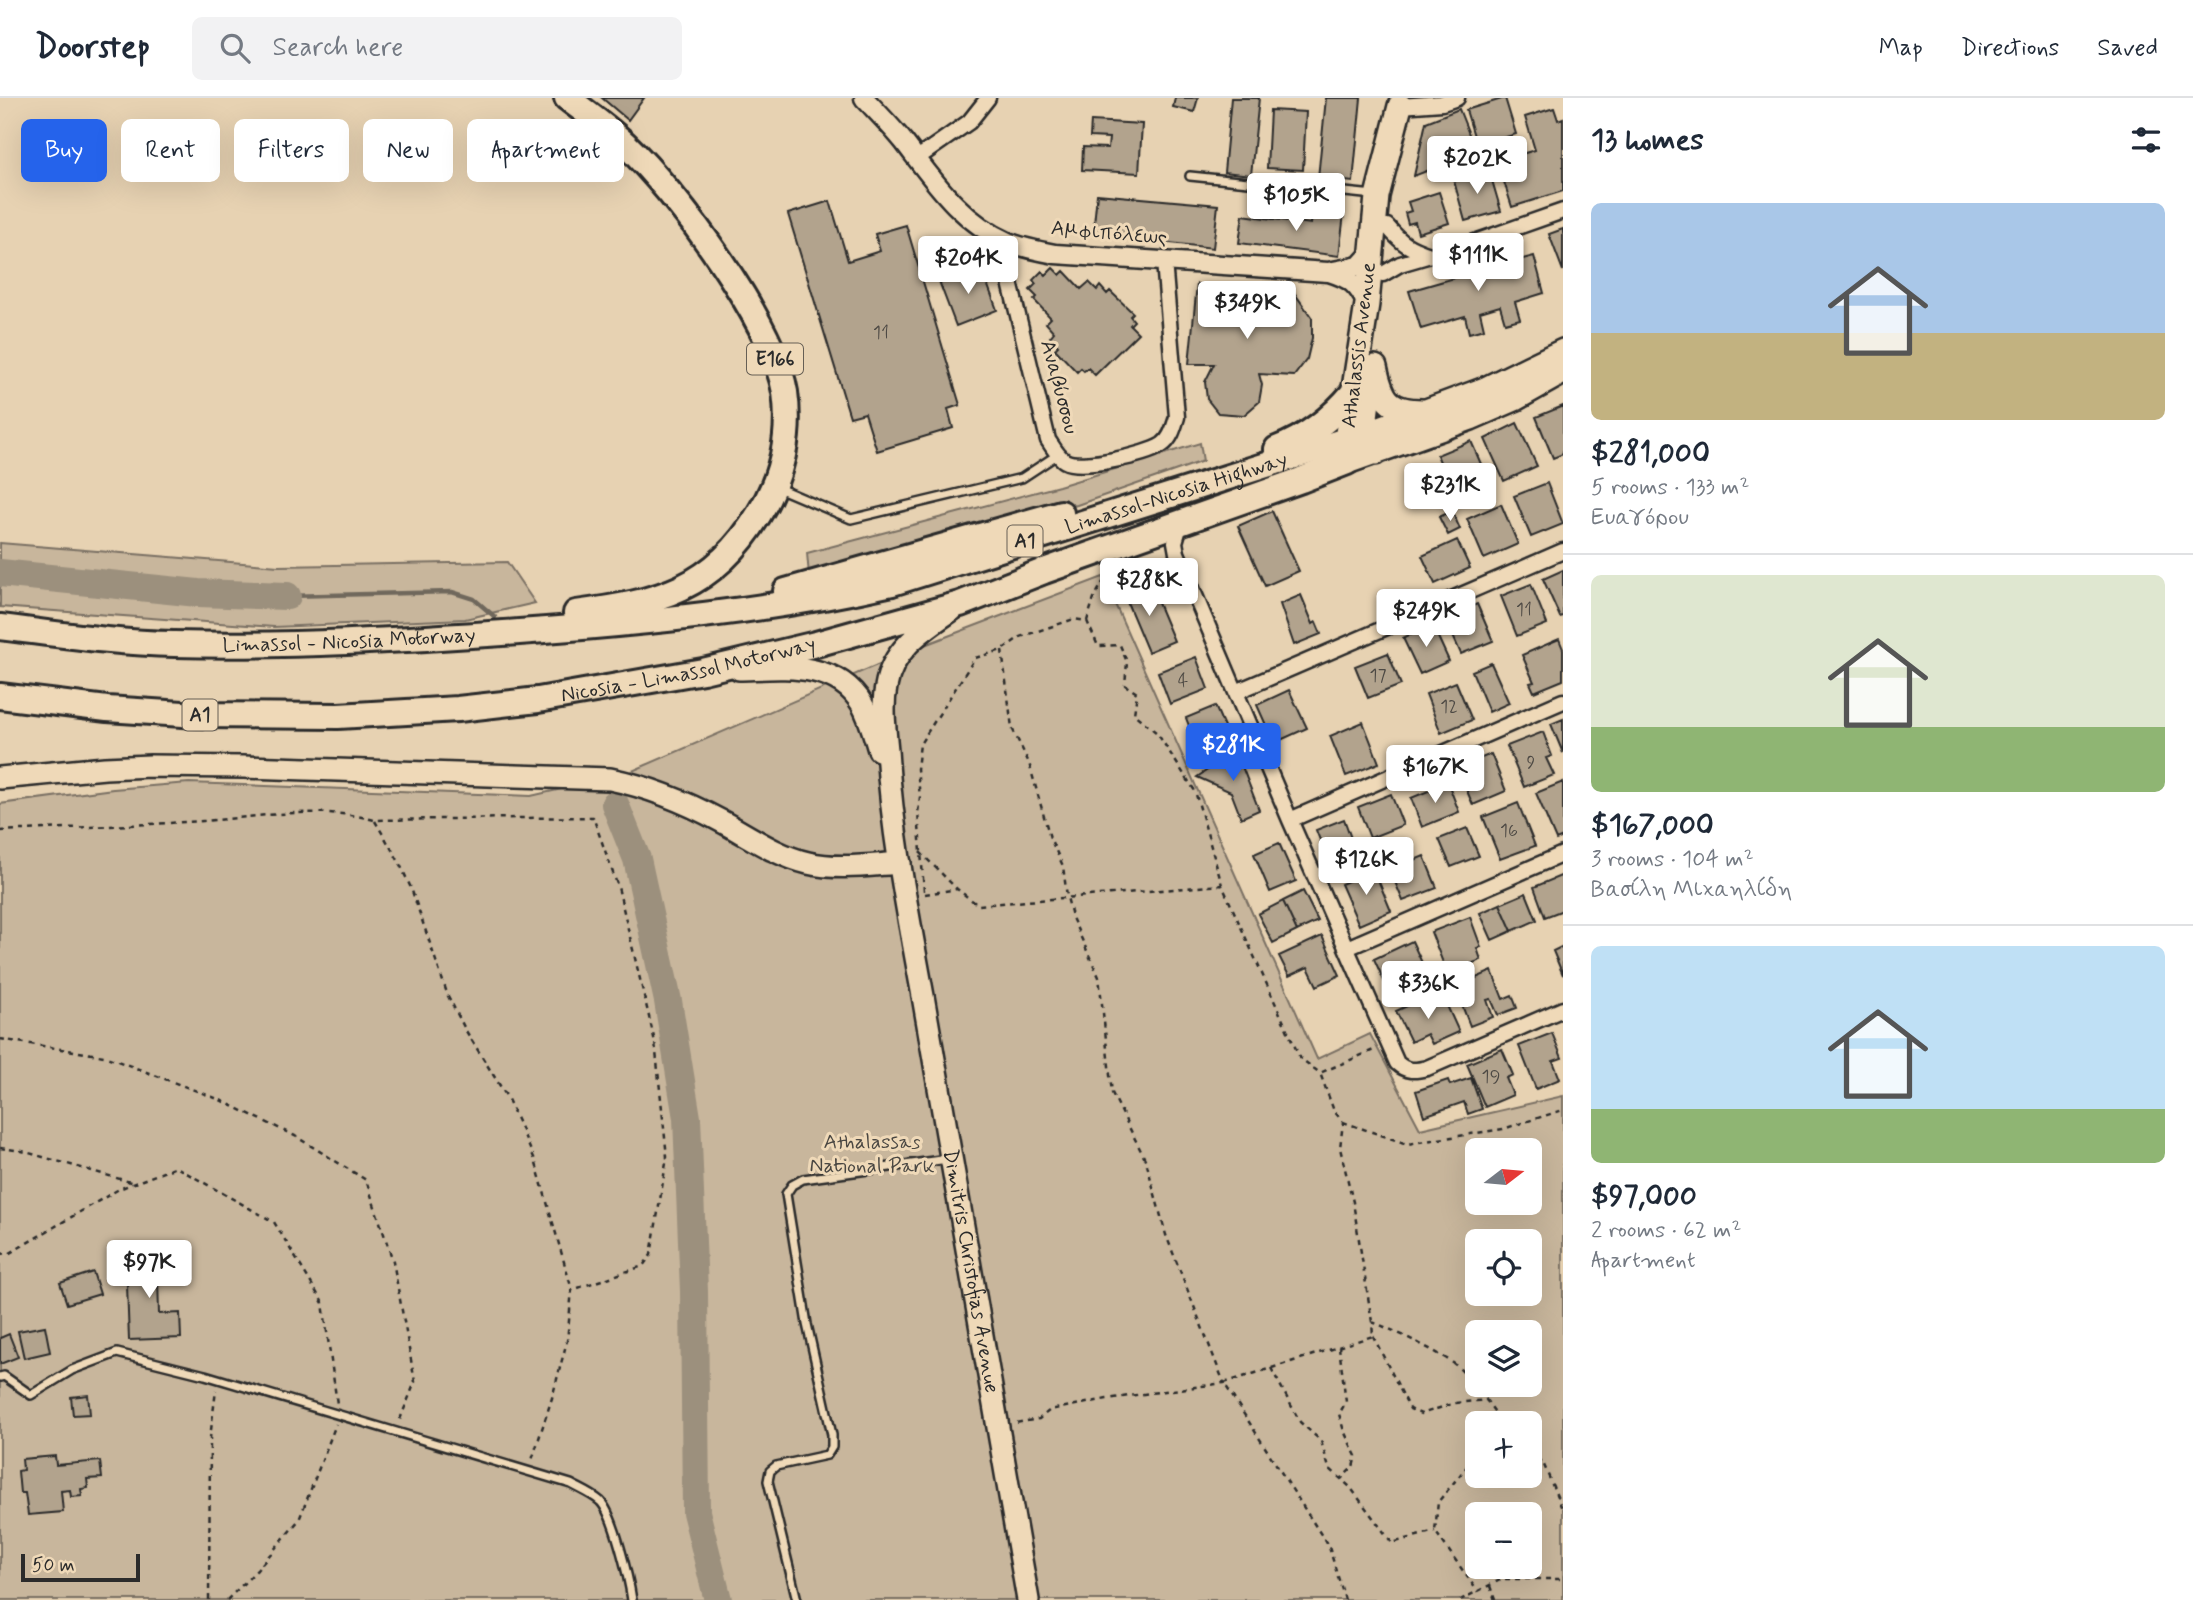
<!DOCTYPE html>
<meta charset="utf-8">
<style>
:root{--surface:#fff;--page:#f2f2f3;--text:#1f2937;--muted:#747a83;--line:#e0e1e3;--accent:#2563eb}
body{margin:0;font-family:Mynerve,sans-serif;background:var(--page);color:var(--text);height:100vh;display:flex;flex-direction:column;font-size:26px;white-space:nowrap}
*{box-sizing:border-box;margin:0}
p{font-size:23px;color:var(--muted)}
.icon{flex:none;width:38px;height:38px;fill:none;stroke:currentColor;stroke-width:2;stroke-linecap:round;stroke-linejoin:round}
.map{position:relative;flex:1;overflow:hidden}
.details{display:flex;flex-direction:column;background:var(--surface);width:630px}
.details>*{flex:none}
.hud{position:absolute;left:21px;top:21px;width:665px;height:63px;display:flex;gap:14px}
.needle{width:46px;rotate:74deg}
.tools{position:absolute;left:1465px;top:1040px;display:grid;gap:14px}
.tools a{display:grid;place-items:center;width:77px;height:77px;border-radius:10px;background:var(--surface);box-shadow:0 7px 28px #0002;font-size:35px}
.scale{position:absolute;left:21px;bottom:18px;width:119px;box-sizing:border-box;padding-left:7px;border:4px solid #2b2b2b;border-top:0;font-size:19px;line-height:24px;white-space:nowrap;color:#2b2b2b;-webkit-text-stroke:5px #efd9b8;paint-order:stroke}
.price{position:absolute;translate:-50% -60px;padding:0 16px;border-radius:7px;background:#fff;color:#222;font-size:23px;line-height:46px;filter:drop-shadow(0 2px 4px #0008)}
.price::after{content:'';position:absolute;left:50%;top:42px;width:21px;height:16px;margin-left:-10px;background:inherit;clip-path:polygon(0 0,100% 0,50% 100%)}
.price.active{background:var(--accent);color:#fff}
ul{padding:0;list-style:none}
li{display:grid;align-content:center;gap:14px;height:371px;padding:0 28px}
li+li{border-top:2px solid var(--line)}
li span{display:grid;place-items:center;height:217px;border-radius:10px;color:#555}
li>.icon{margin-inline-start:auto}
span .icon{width:126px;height:126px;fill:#fffc;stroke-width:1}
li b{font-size:30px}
h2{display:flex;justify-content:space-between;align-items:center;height:84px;padding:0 28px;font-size:30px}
.pill{padding:0 24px;border-radius:10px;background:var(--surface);box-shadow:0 7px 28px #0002;font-size:24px;line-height:63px}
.pill.active{background:var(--accent);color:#fff}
header{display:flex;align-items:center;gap:42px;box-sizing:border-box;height:98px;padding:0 35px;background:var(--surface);border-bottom:2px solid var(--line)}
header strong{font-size:33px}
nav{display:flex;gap:38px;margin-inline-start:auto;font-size:24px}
.search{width:490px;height:63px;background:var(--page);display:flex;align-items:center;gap:18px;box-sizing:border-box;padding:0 24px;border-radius:10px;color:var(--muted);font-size:26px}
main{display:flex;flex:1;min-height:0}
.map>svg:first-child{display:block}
.green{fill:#c8b69c;stroke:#7a7064;stroke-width:2;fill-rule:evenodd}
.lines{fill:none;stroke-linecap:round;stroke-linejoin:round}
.stream{stroke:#6f685c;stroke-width:4.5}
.river{stroke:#9c907d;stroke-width:28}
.building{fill:#b2a38d;stroke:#2b2b2b;stroke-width:2}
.service-casing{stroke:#2b2b2b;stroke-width:12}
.minor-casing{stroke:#2b2b2b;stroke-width:19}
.tertiary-casing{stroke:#2b2b2b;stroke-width:23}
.secondary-casing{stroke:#2b2b2b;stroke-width:26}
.primary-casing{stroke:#2b2b2b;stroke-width:28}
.trunk-casing{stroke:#2b2b2b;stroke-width:30}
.path{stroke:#2b2b2b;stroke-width:2.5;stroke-dasharray:5 5;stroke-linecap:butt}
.service{stroke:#efd9b8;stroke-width:7}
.minor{stroke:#efd9b8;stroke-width:14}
.tertiary{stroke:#efd9b8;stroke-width:18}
.secondary{stroke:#efd9b8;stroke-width:21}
.primary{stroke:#efd9b8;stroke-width:23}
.trunk{stroke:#efd9b8;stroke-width:24}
.labels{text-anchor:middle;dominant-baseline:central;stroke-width:6;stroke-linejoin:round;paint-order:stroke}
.number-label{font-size:18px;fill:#4d4944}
.shield{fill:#efd9b8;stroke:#665f55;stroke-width:2}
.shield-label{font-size:19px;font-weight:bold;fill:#2b2b2b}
.street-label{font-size:21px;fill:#2b2b2b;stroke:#efd9b8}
.park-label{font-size:21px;fill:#4a4742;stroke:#efd9b8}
</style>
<header>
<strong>Doorstep</strong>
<div class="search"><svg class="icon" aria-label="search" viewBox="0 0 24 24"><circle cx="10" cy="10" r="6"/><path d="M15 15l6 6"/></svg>Search here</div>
<nav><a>Map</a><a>Directions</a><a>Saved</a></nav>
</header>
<main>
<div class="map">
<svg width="1563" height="1502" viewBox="0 0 1563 1502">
<rect width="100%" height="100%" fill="#e7d2b2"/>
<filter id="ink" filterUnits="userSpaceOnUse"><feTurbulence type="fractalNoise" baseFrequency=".0143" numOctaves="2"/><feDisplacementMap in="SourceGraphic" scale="14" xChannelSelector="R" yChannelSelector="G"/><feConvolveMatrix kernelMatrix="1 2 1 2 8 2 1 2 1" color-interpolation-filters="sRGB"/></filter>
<g filter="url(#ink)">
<path class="green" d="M1200 345 1203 363 1077 407 809 477 807 455 1059 388Z
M0 445 278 468 507 464 535 505 465 521 274 529 0 509Z
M1103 479 1317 961 1370 936 1420 1031 1563 998V1502H0V706L113 691 189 685 531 698 623 677 914 551ZM1477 1052H1530V1104H1477ZM1477 1143H1530V1195H1477ZM1477 1234H1530V1286H1477ZM1477 1325H1530V1377H1477ZM1477 1416H1530V1468H1477Z"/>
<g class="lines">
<path class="stream" d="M287 498 452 494 474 501 495 519"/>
<path class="river" d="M0 475 198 495 287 498
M615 706 637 761 668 903 687 1020 694 1193 696 1414 718 1502"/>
</g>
<path class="building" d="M602 0H644L628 22Z
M1175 0H1198L1194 14 1173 9Z
M1231 0H1259L1251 77 1224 74Z
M1326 0H1361L1353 84 1318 80Z
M1505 0 1516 36 1477 48 1466 12Z
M1554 10 1558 22 1563 20V93L1512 109 1499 68 1509 65 1508 60 1535 52 1525 19Z
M1459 11 1476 54 1414 78 1426 24Z
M1270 12 1306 14 1303 72 1267 70Z
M1091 23 1142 26 1139 75 1082 72 1083 49 1108 50 1109 40 1090 39Z
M1489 72 1501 113 1465 123 1454 83Z
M1439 94 1449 125 1418 135 1415 124 1408 126 1405 115 1411 113 1408 104Z
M1097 96 1218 107 1213 150 1093 136Z
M830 103 848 163 880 153 875 136 906 127 960 307 948 311 953 330 877 353 865 315 850 319 788 116Z
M1313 111 1344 115 1339 158 1239 145 1243 117 1311 126Z
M1563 131V173L1549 136Z
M1501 153 1504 166 1534 158 1544 195 1515 204 1520 221 1505 225 1500 208 1480 214 1484 231 1469 235 1465 218 1421 231 1409 193 1454 180 1450 167 1465 163 1469 176 1489 170 1485 157Z
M981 169 997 212 956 228 939 183Z
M1053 170 1060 177 1064 173 1081 191 1089 184 1097 192 1100 188 1107 196 1110 193 1133 215 1130 218 1134 223 1130 227 1138 235 1095 277 1088 270 1084 273 1081 270 1077 274 1055 251 1058 248 1050 239 1054 234 1046 225 1051 220 1034 202 1037 199 1030 192 1036 186 1033 182 1042 173 1046 177Z
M1197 186 1293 193 1312 220V240L1307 261 1294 278 1259 276 1262 287 1259 304 1244 317 1218 315 1207 301 1205 284 1214 266H1189Z
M1563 308V356L1553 360 1536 319Z
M1517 325 1537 368 1504 383 1485 341Z
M1471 343 1491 389 1457 404 1437 357Z
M1547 385 1563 426 1531 439 1514 398Z
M1501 406 1518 446 1484 461 1467 421Z
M1272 413 1299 473 1265 488 1238 428Z
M1452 413 1460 431 1448 437 1439 419Z
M1457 442 1470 470 1435 486 1422 458Z
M1563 472V518L1560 519 1543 481Z
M1150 486 1174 543 1148 554 1124 497Z
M1531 486 1547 526 1517 538 1501 498Z
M1301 497 1313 526 1316 524 1321 536 1294 547 1280 506Z
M1477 506 1493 543 1461 556 1445 520Z
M1432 526 1449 563 1420 576 1403 540Z
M1559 541 1563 551V582L1534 594 1530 585 1534 584 1522 557Z
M1388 555 1401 587 1368 600 1355 568Z
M1196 559 1208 591 1170 606 1158 574Z
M1491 565 1509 605 1489 614 1472 573Z
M1456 584 1472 622 1441 635 1426 596Z
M1289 592 1307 630 1274 645 1257 607Z
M1215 608 1229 640 1199 653 1186 620Z
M1563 621V655L1551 626Z
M1363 624 1379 665 1346 678 1330 638Z
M1543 634 1552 658 1546 660 1554 677 1524 689 1507 648Z
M1236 653 1259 712 1241 720 1231 694 1197 679Z
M1491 656 1506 693 1473 707 1457 670Z
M1563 684V739L1556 742 1536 695Z
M1448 685 1459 714 1422 729 1411 700Z
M1391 696 1403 727 1370 740 1358 709Z
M1518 705 1535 748 1500 761 1483 719Z
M1344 721 1356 754 1329 765 1316 732Z
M1467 730 1479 758 1451 769 1439 741Z
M1279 745 1296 783 1270 794 1254 756Z
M1424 758 1437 790 1403 803 1390 772Z
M1374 772 1391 813 1359 827 1341 786Z
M1563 777V812L1545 819 1534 789Z
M1303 793 1318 823 1297 833 1283 803Z
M1526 795 1537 822 1512 833 1500 806Z
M1283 803 1297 833 1273 845 1258 816Z
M1500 806 1512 833 1492 842 1480 815Z
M1470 819 1481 849 1477 850 1481 862 1447 875 1431 834Z
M1322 838 1340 877 1317 888 1308 869 1289 878 1279 858Z
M1412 843 1428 878 1390 896 1374 861Z
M1563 848V877L1553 853Z
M1492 873 1503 901 1512 897 1517 910 1498 917 1491 901 1487 902 1493 919 1470 928 1455 889Z
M1444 901 1459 934 1432 946 1427 936 1411 944 1396 913 1420 902 1424 910Z
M1552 935 1562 960 1553 963 1560 981 1536 991 1519 948Z
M1502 951 1513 977 1506 980 1513 997 1485 1009 1467 966Z
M1471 980 1482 1011 1468 1016 1464 1004 1424 1018 1416 993 1448 982 1450 987Z
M170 1158 171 1180H158L159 1216 180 1215 181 1240 129 1242 126 1159Z
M93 1174 100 1196 67 1206 60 1185Z
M45 1228 50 1254 24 1260 18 1233Z
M9 1236 18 1259 0 1266V1240Z
M88 1297 90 1316 73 1317 71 1299Z
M55 1358 56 1367 100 1363 102 1380 87 1381 88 1390 81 1391 82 1398 71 1399 70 1392 61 1393 63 1414 28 1417 25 1395H20L18 1373 23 1372 22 1361Z"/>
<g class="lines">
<g class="service-casing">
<path id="service" d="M1190 78 1374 97
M776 389 851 421 1022 380 1057 357
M0 1279 4 1278 31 1297 72 1272 117 1255 205 1277 571 1386C580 1391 592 1396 600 1403 614 1416 629 1482 632 1502
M797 1502 768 1383 770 1373 776 1368 827 1357 832 1349V1337L807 1226 786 1096 792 1087 803 1081 948 1061"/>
</g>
<g class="minor-casing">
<path id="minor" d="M1400 8 1442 5 1457 0
M916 61 969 24 988 0
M1387 128C1402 146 1409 150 1430 157
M1007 144 1008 176 1048 342C1053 349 1058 359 1065 363 1081 372 1146 357 1162 347 1171 341 1174 329 1177 319L1164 163
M1383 176 1400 166 1472 145 1563 113
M1181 424 1175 444 1177 455 1290 722 1397 965C1407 974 1415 973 1427 970L1563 911
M1236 594 1563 453
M1290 722 1563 603
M1347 850 1563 756"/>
</g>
<g class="tertiary-casing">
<path id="tertiary" d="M864 0C878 15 892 29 904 44 934 83 961 124 1008 144 1023 150 1039 153 1055 156L1328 174 1359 168 1370 156
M1329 174C1351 181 1357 186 1367 206"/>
</g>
<g class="secondary-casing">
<g id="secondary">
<path id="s1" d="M952 512C923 532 892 551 886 589 882 609 885 631 887 652 892 735 908 816 923 898 958 1099 993 1301 1028 1502"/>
<path d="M739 571C782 570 836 562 862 606 870 620 874 636 879 652"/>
<path d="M0 680 105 670 150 668 243 669 610 681C649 689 686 704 721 723 749 738 777 758 808 765 838 772 870 767 900 765"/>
</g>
</g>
<g class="primary-casing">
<path id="primary" d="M1400 8 1377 98 1367 206 1346 342 1347 364 1471 320 1515 301 1563 274
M1375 269C1382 301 1388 313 1422 313
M1371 279 1366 319 1375 355
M1356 339 1485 291 1563 253"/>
</g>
<g class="trunk-casing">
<g id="trunk">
<path d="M567 0C587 15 608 30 625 46 678 96 773 224 785 294 791 337 782 380 759 416 713 492 658 504 576 515"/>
<path d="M1277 351C1308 339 1332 320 1353 295"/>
<path d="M786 493 1061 415"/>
<path id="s2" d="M0 529C58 536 116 545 174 546 289 549 404 542 519 534 644 525 769 513 892 485L1346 342"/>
<path id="s3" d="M0 598 107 611 198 617 338 618 458 611 538 602 703 573 816 546 960 506 1044 473 1301 382 1347 364"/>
</g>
</g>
<path class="path" d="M1087 523 1094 500 1110 472
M1002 552 1012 630 1029 665 1050 740 1063 768 1067 799 1073 822 1099 879 1112 995 1146 1063 1166 1137 1224 1285 1107 1301 1050 1312 1039 1321 1015 1325
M375 723 398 762 411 790 448 898 466 933 507 999 535 1062 572 1192 567 1243 552 1300 532 1362
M0 733C68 730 136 727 203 723 259 719 320 707 374 722L593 719 618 789 655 944 667 1059 651 1157 643 1168 572 1192
M920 754 957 791
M924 793 918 715 920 699 917 671 920 646 975 560 1002 552 1020 539 1074 521 1087 523 1098 548 1120 547 1127 564 1125 587 1137 595 1134 616 1157 635 1195 693 1222 787
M925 796 957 791 978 807 1222 787 1300 960 1320 975
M0 941 104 958 218 1001 295 1038 366 1082 393 1163 415 1284 399 1324
M1343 1024 1407 1046 1503 1031 1563 1012
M0 1050 22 1053 134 1085
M0 1156 10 1155 119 1091 176 1069 274 1124 323 1205 337 1306
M1372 1224 1353 1104 1340 1050 1343 1024 1334 1013 1320 975 1376 951
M1373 1238 1410 1311 1421 1316 1455 1305 1487 1302
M1339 1249 1346 1304 1339 1316 1344 1333 1356 1358 1353 1369 1341 1381
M1271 1270 1300 1324 1321 1343 1329 1370 1350 1389 1392 1445 1435 1433
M1530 1353 1544 1367 1563 1413
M1477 1363 1469 1366 1438 1404 1435 1433 1478 1494
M1490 1488 1495 1502
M209 1502 210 1340 216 1292
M227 1502 257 1472 299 1422 336 1326
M1345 1502 1329 1449 1224 1285 1373 1238 1372 1224C1390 1230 1445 1257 1458 1269 1475 1286 1489 1305 1502 1325
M1460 1502 1502 1481H1563"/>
<use href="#service" class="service"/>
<use href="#minor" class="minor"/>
<use href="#tertiary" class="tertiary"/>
<use href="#secondary" class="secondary"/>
<use href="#primary" class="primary"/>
<use href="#trunk" class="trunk"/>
</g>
</g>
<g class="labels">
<g class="number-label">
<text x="881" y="235">11</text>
<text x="1524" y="512">11</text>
<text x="1378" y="578">17</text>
<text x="1183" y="583">4</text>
<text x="1449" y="609">12</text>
<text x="1531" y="665">9</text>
<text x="1509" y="733">16</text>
<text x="1491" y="979">19</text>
</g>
<g class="shield">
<rect x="747" y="245.5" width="56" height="31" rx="5"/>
<rect x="1007.5" y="427.5" width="35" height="31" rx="5"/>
<rect x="182.5" y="601.5" width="35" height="31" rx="5"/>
</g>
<g class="shield-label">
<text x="775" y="261">E166</text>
<text x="1025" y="443">A1</text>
<text x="200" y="617">A1</text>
</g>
<g class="street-label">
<text transform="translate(1109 135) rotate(5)">Αμφιπόλεως</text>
<text transform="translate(1359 247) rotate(-83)">Athalassis Avenue</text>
<text transform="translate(1059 289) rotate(75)">Αναβύσσου</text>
<text stroke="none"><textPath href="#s2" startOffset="1195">Limassol-Nicosia Highway</textPath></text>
<text stroke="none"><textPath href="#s2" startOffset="350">Limassol - Nicosia Motorway</textPath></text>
<text stroke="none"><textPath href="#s3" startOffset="693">Nicosia - Limassol Motorway</textPath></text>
<text stroke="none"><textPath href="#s1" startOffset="696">Dimitris Christofias Avenue</textPath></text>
</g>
<g class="park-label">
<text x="872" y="1044">Athalassas<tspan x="872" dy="24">National Park</tspan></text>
</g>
</g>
</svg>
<div class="tools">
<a><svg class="needle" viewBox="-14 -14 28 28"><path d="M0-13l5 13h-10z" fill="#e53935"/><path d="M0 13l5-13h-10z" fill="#747a83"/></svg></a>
<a><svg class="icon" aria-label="locate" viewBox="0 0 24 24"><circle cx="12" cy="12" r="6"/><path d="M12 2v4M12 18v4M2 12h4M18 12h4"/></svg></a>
<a><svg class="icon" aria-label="layers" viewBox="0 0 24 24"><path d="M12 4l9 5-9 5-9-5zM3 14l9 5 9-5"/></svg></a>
<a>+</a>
<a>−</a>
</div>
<div class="scale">50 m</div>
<b class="price" style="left:1477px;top:98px">$202K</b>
<b class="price" style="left:1296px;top:135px">$105K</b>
<b class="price" style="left:1478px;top:195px">$111K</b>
<b class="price" style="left:968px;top:198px">$204K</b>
<b class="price" style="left:1247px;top:243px">$349K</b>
<b class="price" style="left:1450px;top:425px">$231K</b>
<b class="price" style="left:1149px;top:520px">$288K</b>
<b class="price" style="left:1426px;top:551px">$249K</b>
<b class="price active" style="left:1233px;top:685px">$281K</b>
<b class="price" style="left:1435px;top:707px">$167K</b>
<b class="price" style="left:1366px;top:799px">$126K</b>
<b class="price" style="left:1428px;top:923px">$336K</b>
<b class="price" style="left:149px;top:1202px">$97K</b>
<div class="hud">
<a class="pill active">Buy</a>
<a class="pill">Rent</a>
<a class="pill">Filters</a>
<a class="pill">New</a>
<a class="pill">Apartment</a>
</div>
</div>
<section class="details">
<h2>13 homes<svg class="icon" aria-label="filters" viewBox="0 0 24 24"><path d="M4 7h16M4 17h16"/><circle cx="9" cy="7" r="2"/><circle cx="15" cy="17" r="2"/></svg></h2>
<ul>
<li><span style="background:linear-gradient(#a9c7e8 60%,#c2b280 0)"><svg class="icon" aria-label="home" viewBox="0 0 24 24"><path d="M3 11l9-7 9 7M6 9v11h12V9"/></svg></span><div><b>$281,000</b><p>5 rooms · 133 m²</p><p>Ευαγόρου</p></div></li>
<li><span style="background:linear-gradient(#dfe7d0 70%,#8fb573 0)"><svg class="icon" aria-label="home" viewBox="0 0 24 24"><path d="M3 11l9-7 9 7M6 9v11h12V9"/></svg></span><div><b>$167,000</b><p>3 rooms · 104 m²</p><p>Βασίλη Μιχαηλίδη</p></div></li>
<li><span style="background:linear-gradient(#bfe0f5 75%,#8fb573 0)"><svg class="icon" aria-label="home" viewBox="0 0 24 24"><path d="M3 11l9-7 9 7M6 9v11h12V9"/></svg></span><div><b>$97,000</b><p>2 rooms · 62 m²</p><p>Apartment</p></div></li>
</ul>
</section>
</main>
